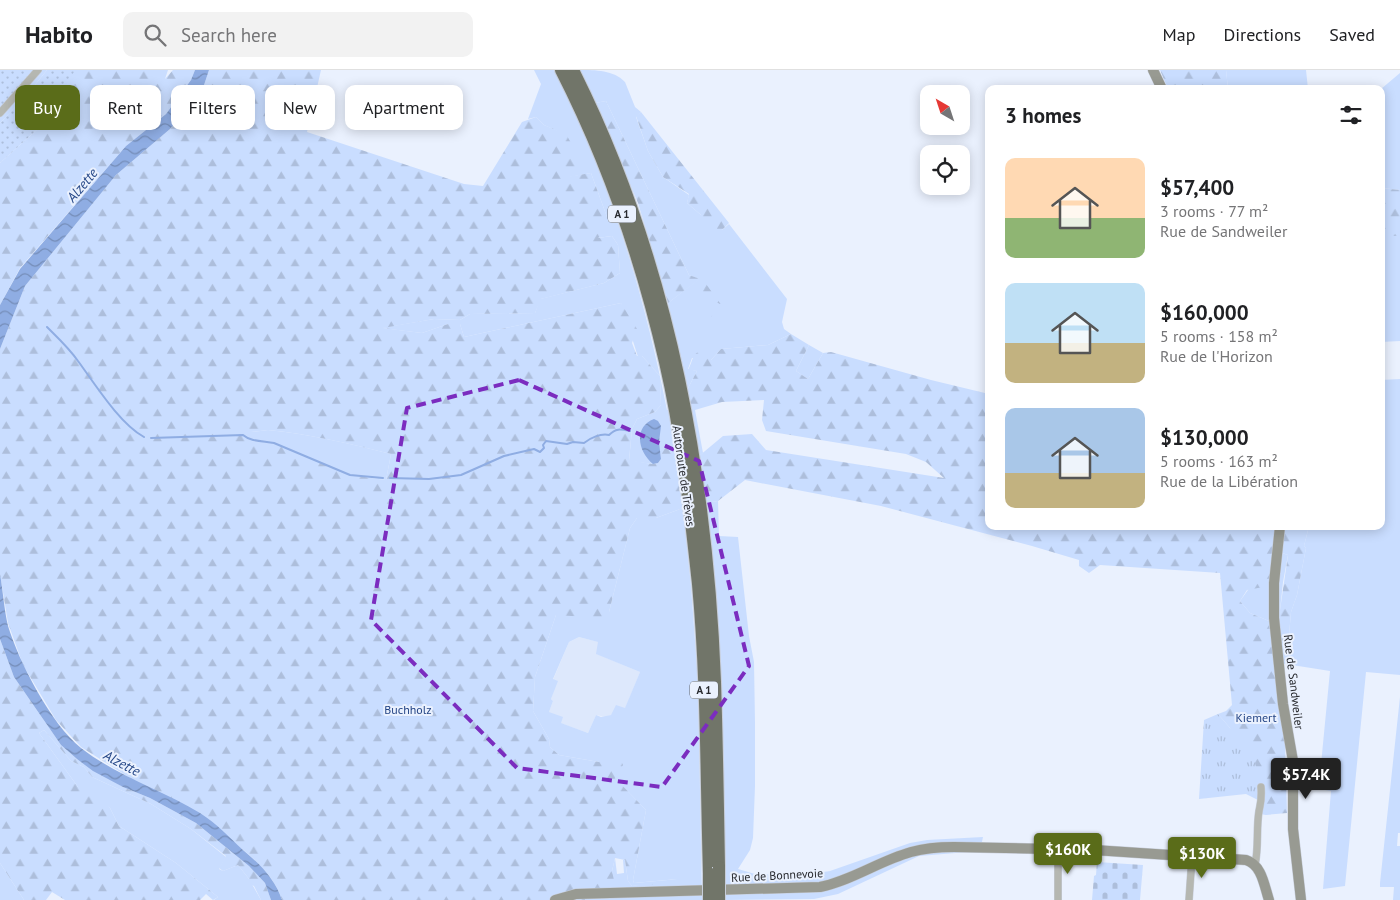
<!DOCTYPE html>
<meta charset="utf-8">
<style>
:root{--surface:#fff;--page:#f2f2f2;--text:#202124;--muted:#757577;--line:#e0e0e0;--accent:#5a6c19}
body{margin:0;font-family:"PT Sans",sans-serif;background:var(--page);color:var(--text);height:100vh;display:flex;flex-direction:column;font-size:19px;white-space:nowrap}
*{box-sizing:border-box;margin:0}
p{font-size:16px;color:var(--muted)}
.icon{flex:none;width:28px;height:28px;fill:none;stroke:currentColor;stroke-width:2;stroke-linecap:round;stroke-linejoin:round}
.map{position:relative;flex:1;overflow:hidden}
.details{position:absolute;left:985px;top:15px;width:400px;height:445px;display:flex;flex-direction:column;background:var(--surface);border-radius:10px;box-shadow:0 2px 12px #0003}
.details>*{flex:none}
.banner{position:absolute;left:15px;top:15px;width:475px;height:45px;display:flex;gap:10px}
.needle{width:32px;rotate:321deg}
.controls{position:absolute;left:920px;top:15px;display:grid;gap:10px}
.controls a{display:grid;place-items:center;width:50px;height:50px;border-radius:10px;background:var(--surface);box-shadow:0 2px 12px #0003;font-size:25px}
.price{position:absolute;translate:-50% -42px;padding:0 11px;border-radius:5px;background:var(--accent);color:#fff;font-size:16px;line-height:32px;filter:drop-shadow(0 1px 2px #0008)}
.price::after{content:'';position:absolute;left:50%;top:30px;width:15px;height:11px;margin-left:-8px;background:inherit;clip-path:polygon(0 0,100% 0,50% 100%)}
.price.active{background:#222;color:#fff}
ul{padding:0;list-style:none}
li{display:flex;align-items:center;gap:15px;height:125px;padding:0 20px}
li span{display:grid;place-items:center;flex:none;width:140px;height:100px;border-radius:10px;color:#555}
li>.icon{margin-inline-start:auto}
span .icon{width:60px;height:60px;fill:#fffc;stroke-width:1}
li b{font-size:21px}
h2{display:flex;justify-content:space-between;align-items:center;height:60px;padding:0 20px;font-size:21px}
.tag{padding:0 18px;border-radius:10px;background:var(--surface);box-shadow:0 2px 12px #0003;font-size:18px;line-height:45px}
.tag.active{background:var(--accent);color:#fff}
header{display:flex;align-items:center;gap:30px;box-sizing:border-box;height:70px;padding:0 25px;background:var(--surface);border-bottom:1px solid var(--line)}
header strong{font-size:24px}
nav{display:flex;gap:28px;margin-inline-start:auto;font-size:18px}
.search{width:350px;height:45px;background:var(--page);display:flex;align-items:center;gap:12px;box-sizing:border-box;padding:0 18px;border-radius:10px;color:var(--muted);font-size:19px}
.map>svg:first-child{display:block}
.built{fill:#dde8fc}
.grass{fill:#c9ddff;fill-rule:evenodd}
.forest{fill:url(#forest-firs);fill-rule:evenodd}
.cemetery{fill:url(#cemetery-stones)}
.park{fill:url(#park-tufts)}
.garden{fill:url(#garden-dots)}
.water{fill:url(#water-waves)}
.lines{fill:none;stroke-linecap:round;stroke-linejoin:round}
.stream{stroke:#8fade3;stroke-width:2}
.minor-casing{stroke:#c7cdd9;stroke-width:8}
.secondary-casing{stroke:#c7cdd9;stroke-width:11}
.motorway-casing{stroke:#c7cdd9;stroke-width:14}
.minor{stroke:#b5b7b1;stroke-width:7}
.secondary{stroke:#989a92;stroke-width:10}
.motorway{stroke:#717569;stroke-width:12}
.motorway-bridge-casing{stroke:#c7cdd9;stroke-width:14;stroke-linecap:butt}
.motorway-bridge{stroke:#717569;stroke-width:12}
.marked{fill:none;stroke:#7b2cbf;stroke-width:4;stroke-dasharray:10 6;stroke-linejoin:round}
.labels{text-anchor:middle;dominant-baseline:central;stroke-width:4;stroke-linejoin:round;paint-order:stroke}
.shield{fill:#eaf1fe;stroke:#62666d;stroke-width:1}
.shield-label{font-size:11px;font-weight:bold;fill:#282a2f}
.street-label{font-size:12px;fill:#282a2f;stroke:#eaf1fe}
.park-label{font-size:12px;fill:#244586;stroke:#eaf1fe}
.water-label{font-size:14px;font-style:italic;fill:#264888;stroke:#eaf1fe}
</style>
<header>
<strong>Habito</strong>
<div class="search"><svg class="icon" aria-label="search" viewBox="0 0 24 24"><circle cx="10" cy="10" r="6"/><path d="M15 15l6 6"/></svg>Search here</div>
<nav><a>Map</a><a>Directions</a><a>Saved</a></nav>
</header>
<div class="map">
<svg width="1400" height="830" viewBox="0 0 1400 830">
<defs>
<pattern id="forest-firs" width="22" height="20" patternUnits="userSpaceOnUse" patternTransform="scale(1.25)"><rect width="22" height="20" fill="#c9ddff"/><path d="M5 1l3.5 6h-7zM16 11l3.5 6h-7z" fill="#adbedb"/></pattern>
<pattern id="cemetery-stones" width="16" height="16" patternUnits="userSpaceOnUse" patternTransform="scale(1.25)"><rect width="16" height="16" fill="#c9ddff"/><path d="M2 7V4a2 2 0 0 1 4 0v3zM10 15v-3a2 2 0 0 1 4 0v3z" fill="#adbedb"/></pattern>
<pattern id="park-tufts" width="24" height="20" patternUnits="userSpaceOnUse" patternTransform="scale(1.25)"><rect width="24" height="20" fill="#c9ddff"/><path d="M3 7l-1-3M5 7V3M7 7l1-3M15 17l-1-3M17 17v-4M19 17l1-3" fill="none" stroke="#adbedb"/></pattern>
<pattern id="garden-dots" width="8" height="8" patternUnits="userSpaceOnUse" patternTransform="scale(1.25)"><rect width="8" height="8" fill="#c9ddff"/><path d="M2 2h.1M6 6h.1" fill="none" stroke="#adbedb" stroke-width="1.8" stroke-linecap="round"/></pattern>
<pattern id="water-waves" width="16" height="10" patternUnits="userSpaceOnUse" patternTransform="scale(1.25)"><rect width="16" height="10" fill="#8fade3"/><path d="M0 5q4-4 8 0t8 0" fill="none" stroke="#758db8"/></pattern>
</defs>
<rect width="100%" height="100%" fill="#eaf1fe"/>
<path class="built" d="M579 567 599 572 597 584 640 602 625 639 606 647 596 645 588 663 560 653 549 642 553 631 551 629 557 611 553 610 569 572Z"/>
<path class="grass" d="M38 0H47L26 26 0 53V43Z
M534 0H554C609 106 644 223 667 340L722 332 695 340 703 383 699 386 672 366 653 394 629 391 632 359 637 349 655 342 661 335 660 306 642 286 638 287 621 233 464 267 460 254H448L422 263 381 258 434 249 460 250 470 244 535 243 540 229 604 213 620 203 618 175 612 166 597 168 607 147 591 103 564 108 566 65 544 55 536 47 528 49 541 14Z
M580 0C595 0 614 0 625 12L635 37 641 42 636 47 648 81 663 107 689 125 687 133 701 145 722 160 729 154 787 229 782 252 784 259 791 264 768 275 721 279 711 290 692 288 688 299 697 301 687 320 668 233 699 209 689 205 606 31 595 33Z
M1226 0H1306L1308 19H1283L1282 17 1280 19H1228Z
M1400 3V120L1382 118 1381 19Z
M1381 166H1400V271L1381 272Z
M809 275 823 283 808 309 796 301Z
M1400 309V605L1366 602 1345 816 1323 819 1331 721 1325 720 1327 705H1320L1330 601 1273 592 1269 551 1250 543 1240 531 1276 481 1288 485 1283 512 1280 540 1288 577 1291 542 1297 525 1306 478 1304 476 1309 456H1381V310Z
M268 360C310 364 351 374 391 384L386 410 350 405 274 373 251 371V362Z
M718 431 719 466 738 467 749 566 754 592 755 653V716L753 768 750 780 738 799 755 804 804 805 830 801 910 773 927 770 983 767 980 781 919 786 838 824 814 829 726 830 725 794 705 433Z
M683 438 691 516 698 612 702 830H585L586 821 612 801 615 788 617 804 624 803 623 790H625L628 811 632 816 678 809 634 813 633 810 646 740 599 692 559 685 550 677 549 669 533 641 535 607 556 545 609 542 630 458 637 448H656ZM579 567 598 572 596 584 640 602 625 638 616 635 611 645 601 647 596 645 588 663 561 653 563 647 549 642 553 631 551 629 558 611 553 609 569 572Z
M1400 627V763H1398L1397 776H1400V830H1393L1394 817H1380V813Z
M44 660 71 691 84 697 92 707 151 734 191 759 226 787 219 799 223 801 238 795 249 809 261 830H214L218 827 176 793 119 756 110 738 78 717 39 663Z
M0 793 24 830H0Z"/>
<path class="forest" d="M74 0H168L165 9 173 0H195L191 10 166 44 126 76 20 198 0 235V93L41 56 56 36Z
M209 0H321L307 62 464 114 483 116 522 52 536 47 544 55 566 64 585 98 566 107 591 103 607 147 606 161 598 168 612 166 618 175 620 203 604 213 541 229 535 243 470 244 460 250 434 249 383 258 422 263 448 254H460L464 267 621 233 637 259 632 273 637 286H642L660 306 661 335 655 342 637 349 632 359 629 390 652 394 658 393 661 389 659 372 672 366 683 438 656 448H637L630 458 609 542 601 548 556 545 535 607 533 641 549 669 550 677 559 685 599 692 613 685 620 688 623 695 615 708 646 740 633 810 634 813 679 809 678 812 632 816 628 811 625 790 615 788 612 801 615 815 609 819 586 821 585 830H282C275 808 259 793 242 779L81 677 56 650 23 595 8 553 0 504V279L25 216 116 105 170 59 188 38 204 15ZM268 360C310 364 350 374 391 384L386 410 350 405 274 373 251 371V362Z
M1160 0H1226L1228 19H1168Z
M606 31 689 205 700 209 668 233 638 133 595 33Z
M641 42 729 153 722 160 703 156 701 145 687 133 689 124 663 107 648 81 636 46Z
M1381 118 1400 120V166H1381Z
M706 214 725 240 721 251 712 254 710 249 719 233 706 232 698 223 699 217Z
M791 264 809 275 796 301 808 309 823 283 831 282 931 310 989 324V456H1309L1304 476 1306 478 1297 525 1291 542 1288 577 1290 591 1282 590 1280 540 1288 485 1276 481 1269 516 1247 520 1240 531 1250 543 1269 551 1285 674 1287 743 1266 745 1260 744 1262 732 1230 658 1218 644 1226 641 1232 635 1220 503 1100 495 1089 503 1079 496V490L1032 476 881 436 745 410 718 431 705 433 699 386 723 366 752 364 766 380 944 408 926 392 906 384 766 361 762 350 764 330 722 332 691 338 687 320 697 301 688 300C694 289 691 283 705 279L711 290 721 279 768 275Z
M0 569 14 607 61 675 77 689 123 717 150 728 196 753 249 796 265 813 271 830H261L254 816 249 814V809L238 795 223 801 219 798 226 786 191 759 151 734 92 707 84 697 71 691 44 660 39 663 78 717 88 718 110 738 119 756 176 793 218 827 213 830 206 824 200 830H65L52 822 46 830H24L0 793Z"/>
<path class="cemetery" d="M1097 792 1143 795 1140 830H1092L1094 806 1096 805Z"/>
<path class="park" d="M1218 644 1230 658 1247 674 1253 685 1261 717 1262 732 1246 724 1199 729 1204 650Z"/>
<path class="garden" d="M0 0H38L0 43Z
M47 0H74V2L56 36 41 56 0 93V53L26 26Z"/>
<path class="water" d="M195 0H209L204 15 188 38 170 59 116 105 25 216 0 279V235L20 199 126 76 166 44 191 10Z
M654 349 658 351 661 356 659 372 661 389 658 393 653 394C638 382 633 357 654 349Z
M0 504C3 521 4 539 8 556 19 592 51 654 81 678 117 706 162 720 200 743 217 754 229 767 243 780 260 794 275 809 282 830H271L265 813 249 796 196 753 150 728 123 717 93 701 77 689 61 675 14 607 0 569Z"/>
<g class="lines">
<path class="stream" d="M47 257C58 268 69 278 78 291 95 314 119 353 144 367
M151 368 243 365C251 372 264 371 274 373L350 405 383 408
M390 408 429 409 461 405 504 386 534 379 540 382 544 378 543 375 546 371 567 374 573 372 584 373C590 368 601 363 609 365 616 358 620 359 630 361"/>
<g class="minor-casing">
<path id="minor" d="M0 43 38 0
M1255 795C1259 777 1256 759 1259 741 1261 731 1262 729 1261 717
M1058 830V779
M1189 830 1192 787"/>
</g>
<g class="secondary-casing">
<path id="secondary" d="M1153 0 1162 19
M1280 456 1274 513V548L1283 634 1293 691V759L1301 830
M555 830 576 824 820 817C853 810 879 791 911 782 925 778 939 777 954 777L1094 780 1246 790C1262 795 1264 815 1269 830"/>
</g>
<g class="motorway-casing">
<path id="motorway" d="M561 0C608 92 642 192 665 292 682 365 690 440 698 514 707 610 706 707 709 803
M573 0C668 189 707 402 715 612 717 674 718 736 719 797"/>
</g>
<use href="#minor" class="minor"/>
<use href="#secondary" class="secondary"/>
<use href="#motorway" class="motorway"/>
<g class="motorway-bridge-casing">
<path id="motorway-bridge" d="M719 797V830
M709 803V830"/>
</g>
<use href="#motorway-bridge" class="motorway-bridge"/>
</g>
<path class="marked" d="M519 310 699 391 749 596 662 717 517 698 371 550 407 338Z"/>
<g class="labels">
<g class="shield">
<rect x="608" y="135.5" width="28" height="17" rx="4"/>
<rect x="690" y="611.5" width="28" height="17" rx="4"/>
</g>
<g class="shield-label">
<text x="622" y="144">A 1</text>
<text x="704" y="620">A 1</text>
</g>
<g class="street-label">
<text transform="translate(684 406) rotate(82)">Autoroute de Trèves</text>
<text transform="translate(1294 612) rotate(83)">Rue de Sandweiler</text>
<text transform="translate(777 805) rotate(-3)">Rue de Bonnevoie</text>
</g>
<g class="park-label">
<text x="408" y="639">Buchholz</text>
<text x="1256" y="647">Kiemert</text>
</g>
<g class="water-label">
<text transform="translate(82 115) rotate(-50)">Alzette</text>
<text transform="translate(122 693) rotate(28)">Alzette</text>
</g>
</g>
</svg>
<div class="controls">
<a><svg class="needle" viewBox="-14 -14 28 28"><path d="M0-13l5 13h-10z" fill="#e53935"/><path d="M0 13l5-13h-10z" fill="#757577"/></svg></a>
<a><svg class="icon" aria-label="locate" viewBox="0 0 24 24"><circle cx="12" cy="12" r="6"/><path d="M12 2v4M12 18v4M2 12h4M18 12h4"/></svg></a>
</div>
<b class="price active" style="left:1306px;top:730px">$57.4K</b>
<b class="price" style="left:1068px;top:805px">$160K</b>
<b class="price" style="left:1202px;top:809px">$130K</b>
<div class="banner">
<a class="tag active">Buy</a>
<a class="tag">Rent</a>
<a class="tag">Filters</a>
<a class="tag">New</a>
<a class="tag">Apartment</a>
</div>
<section class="details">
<h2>3 homes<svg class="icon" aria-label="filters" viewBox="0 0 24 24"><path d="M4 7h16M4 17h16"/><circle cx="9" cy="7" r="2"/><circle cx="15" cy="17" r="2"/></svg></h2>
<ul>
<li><span style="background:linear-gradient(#ffd9b3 60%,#8fb573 0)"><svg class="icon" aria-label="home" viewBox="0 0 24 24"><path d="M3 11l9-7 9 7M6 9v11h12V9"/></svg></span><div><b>$57,400</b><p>3 rooms · 77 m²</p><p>Rue de Sandweiler</p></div></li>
<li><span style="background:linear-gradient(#bfe0f5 60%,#c2b280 0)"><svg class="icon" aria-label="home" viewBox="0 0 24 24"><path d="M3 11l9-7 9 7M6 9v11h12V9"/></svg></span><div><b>$160,000</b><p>5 rooms · 158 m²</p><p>Rue de l'Horizon</p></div></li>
<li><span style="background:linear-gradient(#a9c7e8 65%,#c2b280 0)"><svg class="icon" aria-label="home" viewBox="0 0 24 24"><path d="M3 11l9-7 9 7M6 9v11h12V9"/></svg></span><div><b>$130,000</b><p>5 rooms · 163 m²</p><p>Rue de la Libération</p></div></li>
</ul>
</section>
</div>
